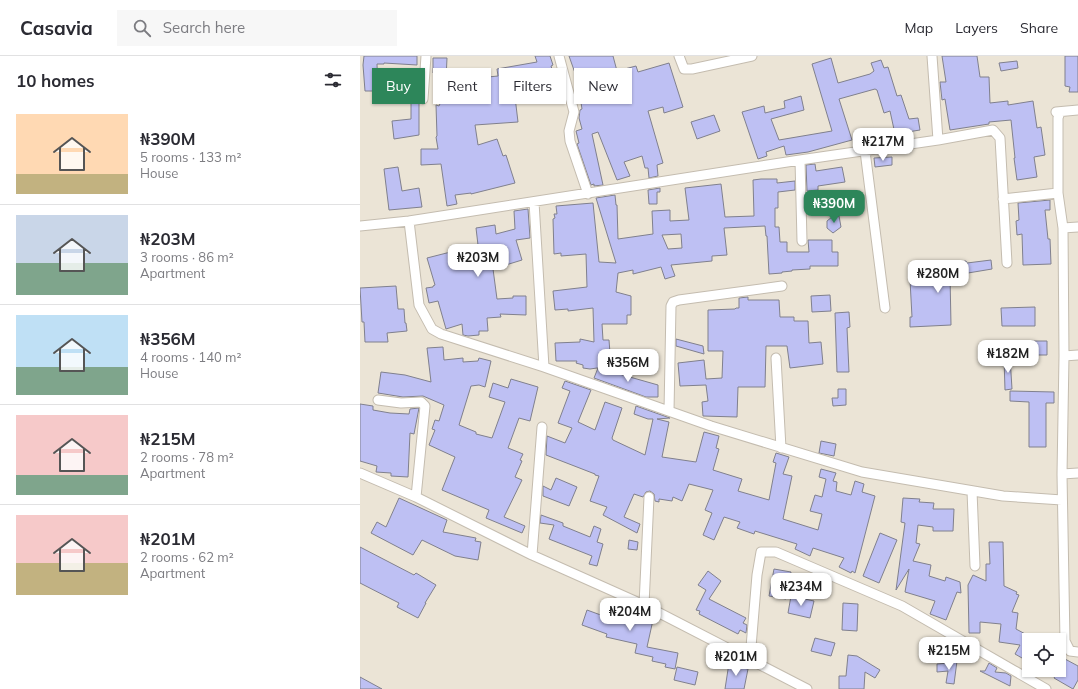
<!DOCTYPE html>
<meta charset="utf-8">
<style>
:root{--surface:#fff;--page:#f7f7f7;--text:#2b2b33;--muted:#7c7c81;--line:#e1e1e2;--accent:#2d865a}
body{margin:0;font-family:Mulish,sans-serif;background:var(--page);color:var(--text);height:100vh;display:flex;flex-direction:column;font-size:15px;white-space:nowrap}
*{box-sizing:border-box;margin:0}
p{font-size:13px;color:var(--muted)}
.icon{flex:none;width:22px;height:22px;fill:none;stroke:currentColor;stroke-width:2;stroke-linecap:round;stroke-linejoin:round}
.map{position:relative;flex:1;overflow:hidden}
.drawer{display:flex;flex-direction:column;background:var(--surface);width:360px}
.drawer>*{flex:none}
.banner{position:absolute;left:12px;top:12px;width:380px;height:36px;display:flex;gap:8px}
.tools{position:absolute;left:662px;top:577px;display:grid;gap:8px}
.tools a{display:grid;place-items:center;width:44px;height:44px;border-radius:0px;background:var(--surface);box-shadow:0 1px 3px #0004;font-size:20px}
.price{position:absolute;translate:-50% -34px;padding:0 9px;border-radius:8px;background:#fff;color:#222;font-size:13px;line-height:26px;filter:drop-shadow(0 1px 2px #0008)}
.price::after{content:'';position:absolute;left:50%;top:24px;width:12px;height:9px;margin-left:-6px;background:inherit;clip-path:polygon(0 0,100% 0,50% 100%)}
.price.on{background:var(--accent);color:#fff}
ul{padding:0;list-style:none}
li{display:flex;align-items:center;gap:12px;height:100px;padding:0 16px}
li+li{border-top:1px solid var(--line)}
li span{display:grid;place-items:center;flex:none;width:112px;height:80px;border-radius:0px;color:#555}
li>.icon{margin-inline-start:auto}
span .icon{width:48px;height:48px;fill:#fffc;stroke-width:1}
li b{font-size:17px}
h2{display:flex;justify-content:space-between;align-items:center;height:48px;padding:0 16px;font-size:17px}
.pill{padding:0 14px;border-radius:0px;background:var(--surface);box-shadow:0 1px 3px #0004;font-size:14px;line-height:36px}
.pill.on{background:var(--accent);color:#fff}
header{display:flex;align-items:center;gap:24px;box-sizing:border-box;height:56px;padding:0 20px;background:var(--surface);border-bottom:1px solid var(--line)}
header strong{font-size:19px}
nav{display:flex;gap:22px;margin-inline-start:auto;font-size:14px}
.search{width:280px;height:36px;background:var(--page);display:flex;align-items:center;gap:10px;box-sizing:border-box;padding:0 14px;border-radius:0px;color:var(--muted);font-size:15px}
main{display:flex;flex:1;min-height:0}
.map>svg:first-child{display:block}
.building{fill:#bec0f3;stroke:#80808d;fill-rule:evenodd}
.lines{fill:none;stroke-linecap:round;stroke-linejoin:round}
.street-casing{stroke:#c4bcaf;stroke-width:11}
.street{stroke:#fff;stroke-width:9}
</style>
<header>
<strong>Casavia</strong>
<div class="search"><svg class="icon" aria-label="search" viewBox="0 0 24 24"><circle cx="10" cy="10" r="6"/><path d="M15 15l6 6"/></svg>Search here</div>
<nav><a>Map</a><a>Layers</a><a>Share</a></nav>
</header>
<main>
<section class="drawer">
<h2>10 homes<svg class="icon" aria-label="filters" viewBox="0 0 24 24"><path d="M4 7h16M4 17h16"/><circle cx="9" cy="7" r="2"/><circle cx="15" cy="17" r="2"/></svg></h2>
<ul>
<li><span style="background:linear-gradient(#ffd9b3 75%,#c2b280 0)"><svg class="icon" aria-label="home" viewBox="0 0 24 24"><path d="M3 11l9-7 9 7M6 9v11h12V9"/></svg></span><div><b>₦390M</b><p>5 rooms · 133 m²</p><p>House</p></div></li>
<li><span style="background:linear-gradient(#c9d6e8 60%,#7fa58c 0)"><svg class="icon" aria-label="home" viewBox="0 0 24 24"><path d="M3 11l9-7 9 7M6 9v11h12V9"/></svg></span><div><b>₦203M</b><p>3 rooms · 86 m²</p><p>Apartment</p></div></li>
<li><span style="background:linear-gradient(#bfe0f5 65%,#7fa58c 0)"><svg class="icon" aria-label="home" viewBox="0 0 24 24"><path d="M3 11l9-7 9 7M6 9v11h12V9"/></svg></span><div><b>₦356M</b><p>4 rooms · 140 m²</p><p>House</p></div></li>
<li><span style="background:linear-gradient(#f6c9c9 75%,#7fa58c 0)"><svg class="icon" aria-label="home" viewBox="0 0 24 24"><path d="M3 11l9-7 9 7M6 9v11h12V9"/></svg></span><div><b>₦215M</b><p>2 rooms · 78 m²</p><p>Apartment</p></div></li>
<li><span style="background:linear-gradient(#f6c9c9 60%,#c2b280 0)"><svg class="icon" aria-label="home" viewBox="0 0 24 24"><path d="M3 11l9-7 9 7M6 9v11h12V9"/></svg></span><div><b>₦201M</b><p>2 rooms · 62 m²</p><p>Apartment</p></div></li>
</ul>
</section>
<div class="map">
<svg width="718" height="633" viewBox="0 0 718 633">
<rect width="100%" height="100%" fill="#ebe4d6"/>
<path class="building" d="M4 0H57V9L24 7V8H17L18 35H5L3 9Z
M175 0H190L193 9 191 10 196 25 182 31V38L155 41 158 66 115 69 118 89 137 83 143 100 146 99 155 127 111 138V137L95 139 97 148 87 150 81 108 61 109V93H78L76 81 77 80 76 49 79 50 83 41 82 30H75V17H73V2H87L86 23 118 22 138 20 137 13 177 6Z
M209 0H253L257 15 276 10 278 16 309 7 323 51 304 57 303 51 288 55 303 107 297 109 298 120 289 122 288 112H285L282 100 264 106 270 120 257 124 238 76 232 78 243 129 234 130V128L231 129 217 88 219 87 216 75 222 73 219 62 220 54 222 53 219 34H220L218 15 215 17Z
M582 0H617L620 21H629L630 47 648 45V49L673 45 677 72 681 71 685 99 674 101 677 121 657 124 654 102H655L651 64 629 66V68L590 74 585 43 582 44 580 26H586Z
M705 0H718V36H709L710 31 705 30Z
M471 2 478 27 510 18 514 15 511 7 521 4 524 12 528 11 537 40 541 39 549 63 558 62 560 74 535 78 530 55 524 57 517 34 515 33 479 43 492 84 448 96 426 99 424 90 406 96 407 100 398 103 382 56 404 50 405 57 425 52 424 45 441 40 444 54 411 63 419 84 472 75 452 8Z
M657 5 658 12 641 15 639 7Z
M51 43H57L59 47V79L34 83 32 65 51 63Z
M354 59 360 75 337 83 331 66Z
M526 79 527 85 516 87V80Z
M532 101V109L515 111 514 102Z
M455 108 456 115 482 111 485 126 458 130V134L447 135 446 109Z
M38 111 42 135 59 132 62 151 29 154 24 113Z
M401 123H417V127L435 125V134L418 136V152H415V171H419L420 186H427V196H449L448 184H472V196H478V210H450V213L432 214V215L422 216V217L409 218 407 180H406L405 170 364 172 367 199 352 200V205L311 209 315 220 305 223 301 211 273 218V214L258 217 256 236 271 240V259H267V268H242L243 284H249L251 310 230 313 223 312V309L216 307 217 305H196L195 287 220 286V283L234 286 233 252 208 255V253L195 254 193 235 227 231 226 198 201 200V197L194 198 193 163 195 162 194 158H197L196 150 233 147 239 206 256 207 236 142 255 139 256 149H257L258 183 293 178 292 155 310 154V165L329 164 325 132 361 128 365 161 394 160 393 124ZM321 178 322 192 308 193 302 179Z
M300 132V136H297V148H289L288 134Z
M690 144V154H685L688 183H690L691 208 663 209 662 178 657 179 656 165 659 164 658 147Z
M487 146 488 157 481 158 479 147Z
M168 153 170 182 156 184 162 204 133 213 137 243 153 242V240H166V259L140 258 141 261 127 262 128 275H119V279L108 280 103 279 102 268 86 273 78 245 69 247 66 232 73 231V230L75 229 67 202 118 189 116 172 135 169 136 178 155 173 154 155Z
M479 160 481 171 473 177 467 172V165L472 161Z
M631 204 632 213 590 220 591 269 550 271V261H552L550 224H560L559 215 589 214 588 207 606 205 607 207Z
M36 230 38 253H44L45 267H46L47 275 27 277 28 286H5L4 266H2L0 232Z
M470 239 471 255 452 256 451 240Z
M388 241V244H419L420 261H434V265H448L449 287 461 286 463 308 430 312 427 290H406L405 331H378L377 361 343 360 342 346 348 345 346 329 320 330 318 307 344 304 346 323 362 322 363 295H348V254L375 253 376 252H379V242Z
M675 251V270H642L641 252Z
M489 256 490 271 487 272 489 316H477L475 257Z
M316 283 343 290 344 298 316 290Z
M643 285H687V299H644Z
M83 291 84 304 103 302V306L118 305 119 302 131 305 125 331 119 329 111 330 99 369 116 376V378L132 382 145 346 129 341 133 327 148 332 151 323 178 331 170 365 159 362 148 392 163 398 160 404 162 405 155 421 162 424 144 461 165 470 162 477 126 462 129 454 82 434 95 401 69 389 75 374 72 373 75 364 79 365 84 349 63 340 43 341 18 337 21 316 45 319 71 326 67 292Z
M650 301 652 333 645 334 644 302Z
M238 312 298 329V341H286L234 322Z
M205 325 231 334 218 366 235 374 245 346 262 352 252 382 253 384 285 399 293 363H288L274 358 276 350 310 362 297 363 309 366 302 401 336 406 344 376 359 380 356 392 359 393 353 414 382 423 378 435 409 444 416 407 413 406 416 397 429 401 423 418 432 420 423 463 458 474 462 458 450 455 455 439 462 441 466 423 459 421 461 413 476 417 473 425 477 426 476 435 491 439 495 425 504 428 502 436 515 440 495 517 492 515 491 517 479 511 484 502 453 492 450 500 435 493 437 488 395 475 394 478 377 472 380 466 364 461 354 484 343 479 352 457 345 454 353 434 329 428 322 445 313 441 312 445 299 443V446L295 445 294 438 290 435 286 436 283 441 274 438 264 461 280 468 277 477 243 459 247 451 230 445 239 420 235 419V418L186 399 187 380 205 387 212 372 198 367 210 335 202 332Z
M478 333H486V349L473 350 472 342H478Z
M650 335 694 336V347H686V391H669V346L650 345Z
M0 348 13 350V354L30 357 49 358 50 353 59 352 54 378 50 377 48 421 31 420V417L16 416 17 410 0 405Z
M461 385 476 388 474 400 459 397Z
M196 422 217 431 209 450 183 440V430L191 434Z
M39 442 87 464 83 476 116 482 115 485 121 486 118 504 95 500 62 484 53 499 11 477 17 466 26 471Z
M543 442 560 443 559 446 574 447 573 453H594L593 475H573V471L558 469 556 487 560 488 553 505 571 509 569 520 585 525 586 521 600 526 601 537 597 536 586 564 570 558 575 545 545 536 549 513 536 534 545 467 541 466Z
M181 459 203 467V470L230 481 234 470 241 473 237 486 243 488 237 510 229 508 232 500 189 483 194 469 180 467Z
M520 477 537 484 519 527 503 520Z
M269 484 278 486 277 494 268 493Z
M629 486H643L644 530 657 536 656 538 659 539 652 556 658 557 656 573 669 580V606L655 598 660 589 639 586 641 568 620 566V577H609L608 529 613 519 626 525V508H630Z
M0 491 54 519 56 517 76 529 65 547H66L58 562 37 551 39 547 0 527Z
M414 513 431 516 426 543 409 540Z
M348 515 361 525 349 543 386 562 383 567 387 569 386 577 380 574 378 578 339 558 340 555 336 554 346 534 338 529Z
M431 540 454 545 450 562 428 557Z
M483 547 498 548 497 575 482 574Z
M252 548 271 552 270 559 293 564 287 591 318 597 315 613 305 611 306 608 292 605 293 601 275 597 277 588 246 581 247 578 222 569 227 554 249 562Z
M455 582 475 587 471 600 451 595Z
M488 599 497 600 520 614 515 622 505 616 504 633H479V620H486Z
M705 603 718 610V624L713 633 694 622Z
M590 604 597 605 594 628 586 627 588 615 577 616V608L589 607Z
M369 607 378 608 377 611 388 613 384 633H365Z
M629 607 637 612 635 616 646 617 651 620 650 630 620 615H625Z
M317 611 338 616 335 629 314 624Z
M0 621 22 633H0Z"/>
<g class="lines">
<g class="street-casing">
<path id="street" d="M199 0 214 56 209 75 210 85 228 138
M319 0 324 13H332L392 0
M572 0 578 84
M63 43 66 0
M718 54 696 56 699 59 698 62V137L703 172 704 300 702 418 705 585 710 595 718 596
M505 95 525 252
M440 104 442 185
M643 143 698 137
M174 146 184 311
M49 165 59 249 72 273 81 278 184 311 351 370 502 416 643 440 702 444
M0 170 49 165 440 104 578 84 633 74 640 82 647 207
M703 172 718 171
M704 300 718 299
M416 302 421 392
M18 344 41 347 61 346 65 350 56 441
M309 355 311 250 313 246 319 244 422 230
M0 417 56 441 172 499 284 549 447 633
M702 418 718 417
M612 435 615 510
M172 499 182 371
M284 549 289 441
M390 603 397 519 401 496H416L542 550 686 633"/>
</g>
<use href="#street" class="street"/>
</g>
</svg>
<div class="tools">
<a><svg class="icon" aria-label="locate" viewBox="0 0 24 24"><circle cx="12" cy="12" r="6"/><path d="M12 2v4M12 18v4M2 12h4M18 12h4"/></svg></a>
</div>
<b class="price" style="left:523px;top:106px">₦217M</b>
<b class="price on" style="left:474px;top:168px">₦390M</b>
<b class="price" style="left:118px;top:222px">₦203M</b>
<b class="price" style="left:578px;top:238px">₦280M</b>
<b class="price" style="left:648px;top:318px">₦182M</b>
<b class="price" style="left:268px;top:327px">₦356M</b>
<b class="price" style="left:441px;top:551px">₦234M</b>
<b class="price" style="left:270px;top:576px">₦204M</b>
<b class="price" style="left:589px;top:615px">₦215M</b>
<b class="price" style="left:376px;top:621px">₦201M</b>
<div class="banner">
<a class="pill on">Buy</a>
<a class="pill">Rent</a>
<a class="pill">Filters</a>
<a class="pill">New</a>
</div>
</div>
</main>
